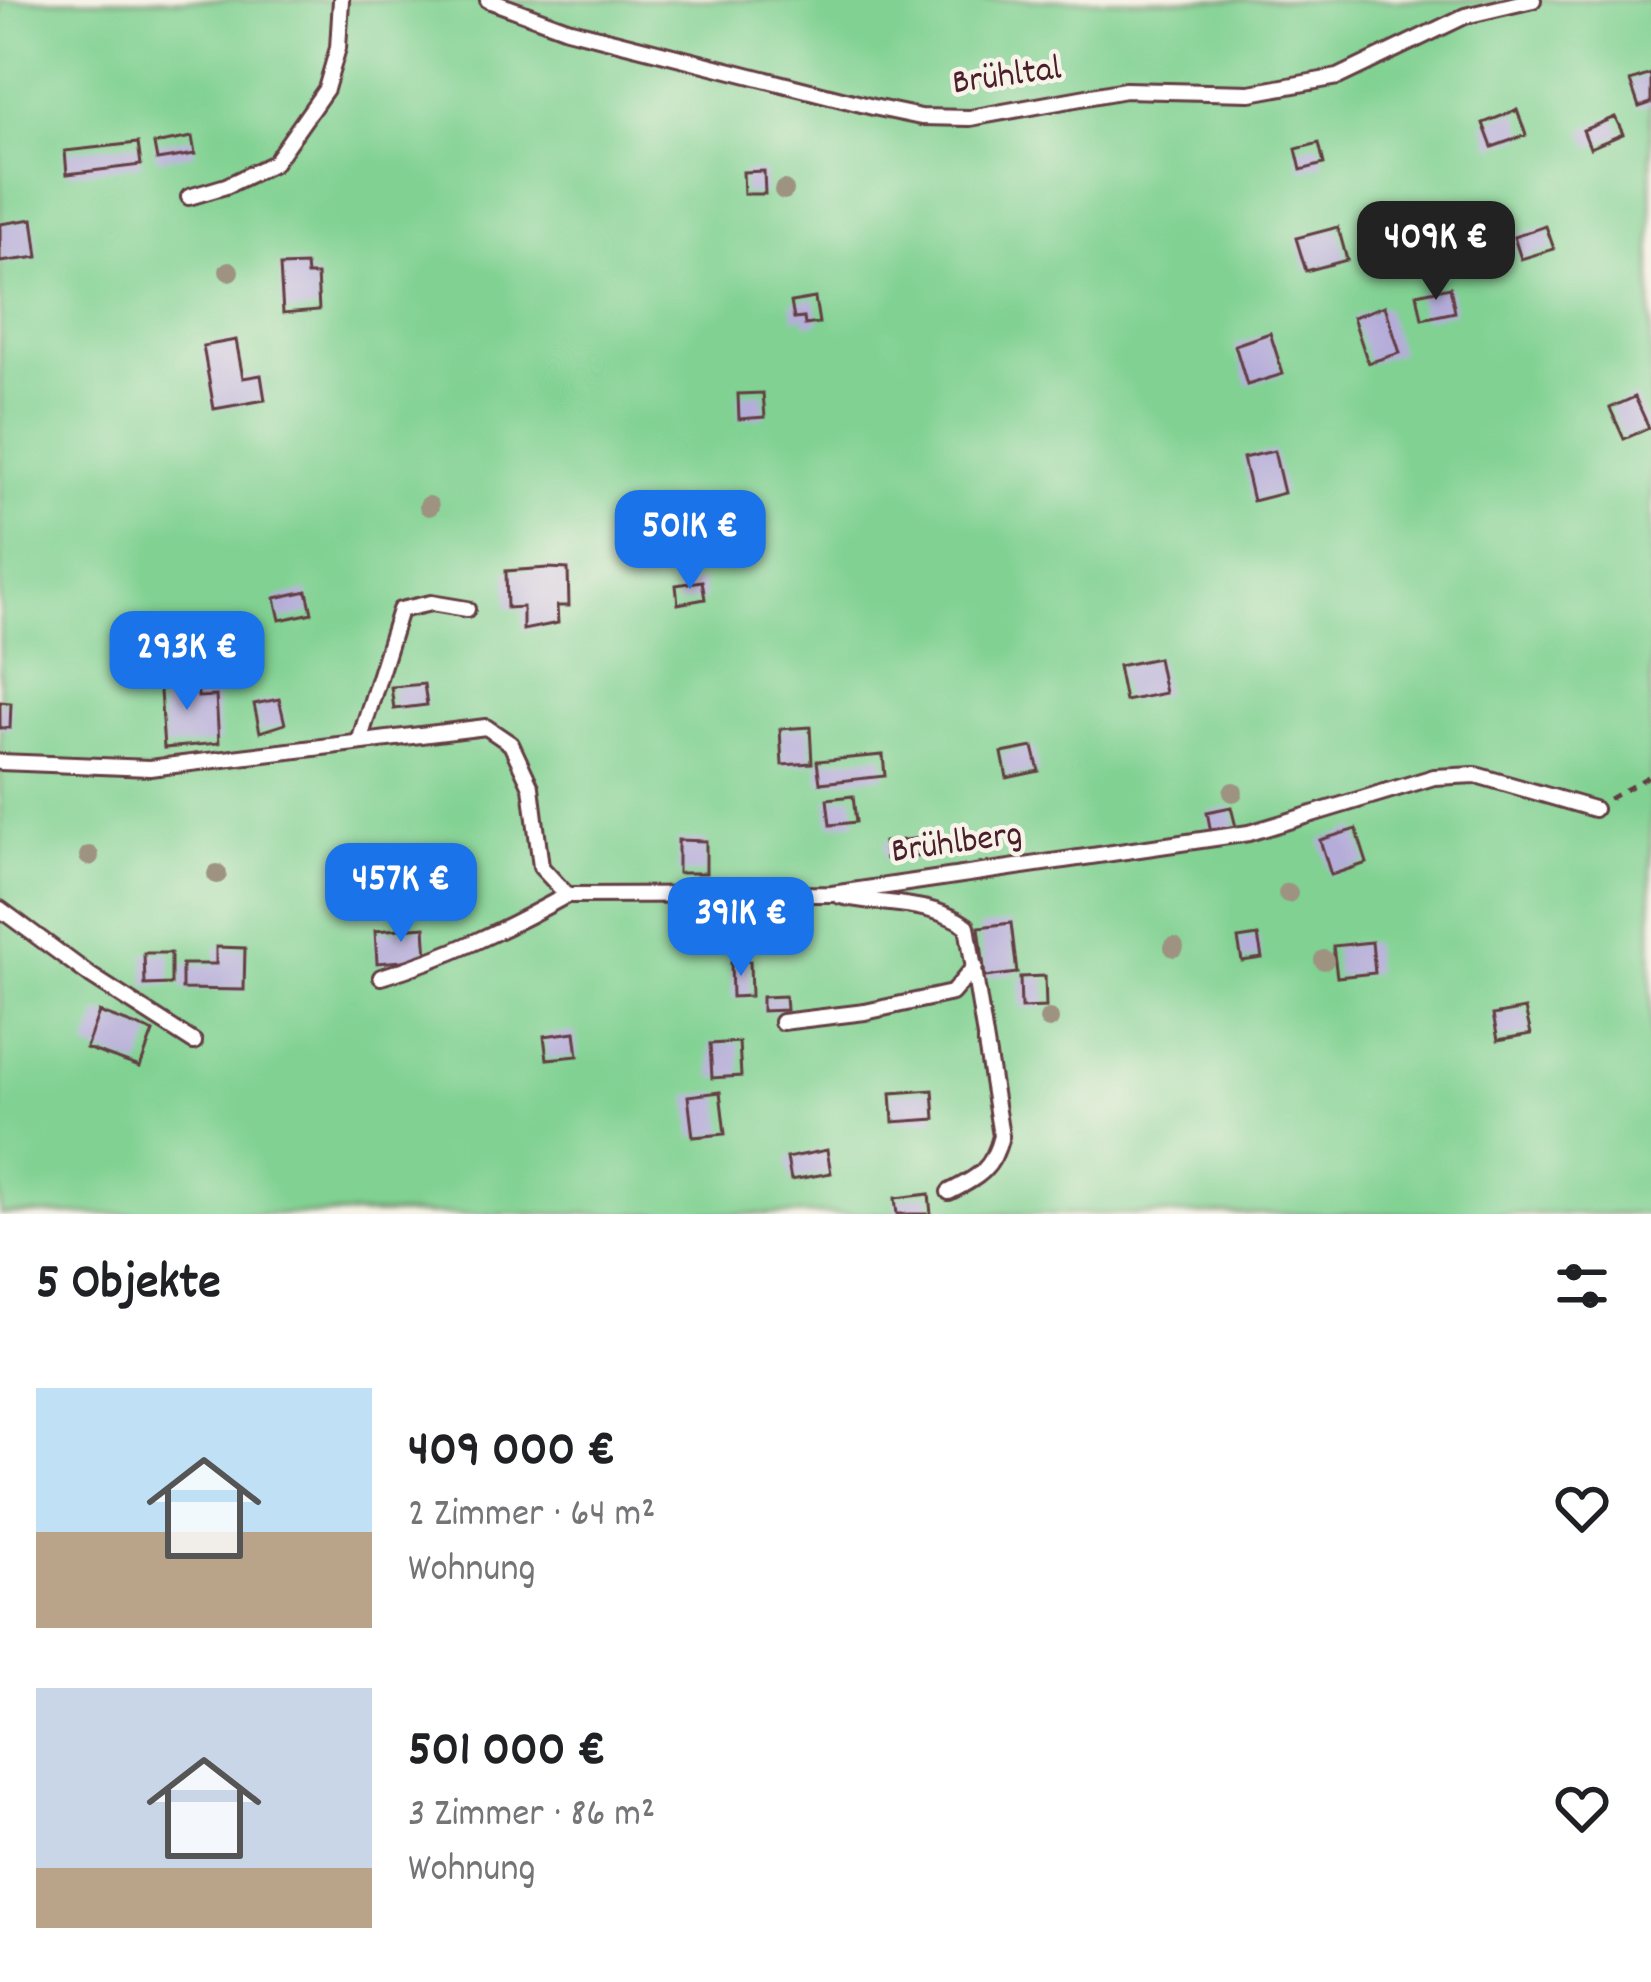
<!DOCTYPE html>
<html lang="de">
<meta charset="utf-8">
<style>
:root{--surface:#fff;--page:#f2f2f2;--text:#202124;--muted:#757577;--accent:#1a73e8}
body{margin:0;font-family:Dekko,sans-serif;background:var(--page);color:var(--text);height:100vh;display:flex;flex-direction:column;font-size:45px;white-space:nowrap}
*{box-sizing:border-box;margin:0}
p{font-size:39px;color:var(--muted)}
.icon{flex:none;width:66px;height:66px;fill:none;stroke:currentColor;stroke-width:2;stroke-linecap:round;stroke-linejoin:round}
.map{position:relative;height:1214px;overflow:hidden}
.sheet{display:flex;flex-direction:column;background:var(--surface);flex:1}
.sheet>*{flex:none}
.price{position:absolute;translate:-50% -102px;padding:0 27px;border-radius:24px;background:var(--accent);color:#fff;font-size:39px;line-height:78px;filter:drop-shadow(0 3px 6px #0008)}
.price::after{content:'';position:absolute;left:50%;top:72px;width:36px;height:27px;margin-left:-18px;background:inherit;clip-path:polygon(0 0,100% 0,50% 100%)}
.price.selected{background:#222;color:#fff}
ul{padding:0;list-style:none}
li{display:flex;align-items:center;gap:36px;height:300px;padding:0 36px}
li span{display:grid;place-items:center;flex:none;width:336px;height:240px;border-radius:0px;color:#555}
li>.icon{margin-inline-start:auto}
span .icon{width:144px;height:144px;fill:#fffc;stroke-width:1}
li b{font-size:51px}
h2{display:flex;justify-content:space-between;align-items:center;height:144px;padding:0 36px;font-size:51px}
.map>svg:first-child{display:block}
.green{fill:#80d192;stroke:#65785e;stroke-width:3}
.building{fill:#b5add9}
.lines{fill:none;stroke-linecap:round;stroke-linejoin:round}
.service-casing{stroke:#633c42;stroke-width:20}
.path{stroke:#633c42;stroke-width:4.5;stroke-dasharray:9 9;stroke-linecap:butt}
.service{stroke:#fff;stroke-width:14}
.tree{fill:#9e9381}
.labels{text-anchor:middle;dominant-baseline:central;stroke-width:9;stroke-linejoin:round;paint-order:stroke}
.street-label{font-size:36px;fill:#4a1f2b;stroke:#f7f3e8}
</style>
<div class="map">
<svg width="1651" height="1214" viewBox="0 0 1651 1214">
<rect width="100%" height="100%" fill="#f7f3e8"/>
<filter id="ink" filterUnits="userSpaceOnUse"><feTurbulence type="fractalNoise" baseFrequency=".00833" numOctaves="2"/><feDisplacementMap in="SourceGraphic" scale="24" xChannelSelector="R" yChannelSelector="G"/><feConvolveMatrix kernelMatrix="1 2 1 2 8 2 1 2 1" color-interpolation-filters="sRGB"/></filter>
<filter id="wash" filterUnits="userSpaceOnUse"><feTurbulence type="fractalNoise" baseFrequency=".004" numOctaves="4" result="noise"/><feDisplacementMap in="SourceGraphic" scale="48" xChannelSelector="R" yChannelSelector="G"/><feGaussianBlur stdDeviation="2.7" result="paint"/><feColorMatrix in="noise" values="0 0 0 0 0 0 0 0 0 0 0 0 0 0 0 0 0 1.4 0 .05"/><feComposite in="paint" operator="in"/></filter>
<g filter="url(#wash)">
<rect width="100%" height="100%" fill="#f1e1c5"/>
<path class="green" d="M0 0H1651V1214H0Z"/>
<g id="blocks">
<path class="building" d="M1651 74V103L1639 107 1630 81Z
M1517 110 1526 135 1492 147 1483 123Z
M1615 117 1623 134 1590 148 1583 130Z
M192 137 195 154 157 160 154 144Z
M138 143 141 165 67 174 65 151Z
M1319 143 1324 164 1301 170 1296 149Z
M764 171 765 194H744L743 172Z
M33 219 38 257 0 262V224Z
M1546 226 1554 249 1521 259 1514 237Z
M1338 227 1347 260 1306 271 1296 238Z
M306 265 307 275H317L319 310 283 313 280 266Z
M1450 287 1455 312 1422 319 1417 294Z
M815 298 819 323 805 325 804 318 794 319 791 302Z
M1385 306 1400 353 1368 363 1353 317Z
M1270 333 1283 374 1247 385 1235 345Z
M236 340 243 378 261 375 265 400 214 409 203 346Z
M763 393 765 417 739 419 738 394Z
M1635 397 1649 428 1624 439 1610 408Z
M1274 451 1284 493 1253 501 1243 458Z
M548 568 568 569 569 606H557L558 623 523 630V607L507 608 506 571Z
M702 581 705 599 678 604 676 585Z
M307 591 312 613 280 620 275 598Z
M1158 658 1165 693 1125 701 1118 666Z
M197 675 198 697 216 696 219 743 164 748 159 677Z
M424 684 427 705 394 709 391 687Z
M279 699 285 724 260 732 254 704Z
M0 702 11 703 10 728H0Z
M810 727 812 763 782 765 780 729Z
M1033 747 1039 771 1007 778 1002 753Z
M883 755 885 776 820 783 817 761Z
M853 796 856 822 830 825 827 799Z
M1231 807 1236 827 1211 832 1207 812Z
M1356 829 1367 863 1331 875 1320 840Z
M924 838 926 856 886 859 884 842Z
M678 840 706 841V873H678Z
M1011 923 1017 973 985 977 979 927Z
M425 927 427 959 377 963 375 931Z
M1258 936 1262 958 1242 961 1238 939Z
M1372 942 1375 973 1337 977 1333 946Z
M216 947 245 948 244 990 182 989V964H216Z
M144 953H171V984L145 985Z
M750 961 751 996 732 997 731 962Z
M1045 976 1046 1007 1021 1008 1020 977Z
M785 996 786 1010 762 1011V997Z
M1525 1009 1531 1034 1498 1040 1493 1015Z
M99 1012 153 1032 140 1067 86 1048Z
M575 1032 578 1056 547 1059 544 1036Z
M739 1042 741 1076 712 1078 710 1044Z
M933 1090 935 1119 893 1122 891 1093Z
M720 1092 725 1134 693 1137 688 1096Z
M827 1150 831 1173 791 1180 787 1158Z
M929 1194 931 1214H897L895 1198Z"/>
</g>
</g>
<g filter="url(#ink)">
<use href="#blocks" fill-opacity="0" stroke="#633c42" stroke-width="3"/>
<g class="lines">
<g class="service-casing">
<path id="service" d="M488 0 567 29 873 107 921 117 970 118 1125 90 1250 93 1338 77 1465 16 1533 0
M189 197 226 186 274 163 326 89 338 48 341 0
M359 742 400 610 431 603 467 609
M0 762 150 768 486 727 511 744 531 787 541 867 567 895 832 894 1249 833 1434 777 1476 775 1594 809
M840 896C884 906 929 900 967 926L1001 1136C993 1169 979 1177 949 1192
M0 909 91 976 194 1042
M381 977C448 957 506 929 567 895
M782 1022 865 1012 952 993 975 966"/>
</g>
<path class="path" d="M1609 799 1651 775"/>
<use href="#service" class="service"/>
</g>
<g class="tree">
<circle cx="784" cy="190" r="10"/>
<circle cx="229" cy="271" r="10"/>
<circle cx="429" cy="506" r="10"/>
<circle cx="1233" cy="792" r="10"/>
<circle cx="89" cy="856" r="10"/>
<circle cx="217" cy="874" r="10"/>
<circle cx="1288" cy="893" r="10"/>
<circle cx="1174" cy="947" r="10"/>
<circle cx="1324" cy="960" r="10"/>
<circle cx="1049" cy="1019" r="10"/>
</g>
</g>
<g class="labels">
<g class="street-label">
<text transform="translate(1007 78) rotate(-8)">Brühltal</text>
<text transform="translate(957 845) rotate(-8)">Brühlberg</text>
</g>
</g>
</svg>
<b class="price selected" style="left:1436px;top:303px">409K €</b>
<b class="price" style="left:690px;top:592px">501K €</b>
<b class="price" style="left:187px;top:713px">293K €</b>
<b class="price" style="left:401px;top:945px">457K €</b>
<b class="price" style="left:741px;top:979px">391K €</b>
</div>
<section class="sheet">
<h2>5 Objekte<svg class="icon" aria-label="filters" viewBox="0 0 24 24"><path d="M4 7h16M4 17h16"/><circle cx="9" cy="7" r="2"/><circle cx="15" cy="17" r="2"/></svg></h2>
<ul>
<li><span style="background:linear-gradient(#bfe0f5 60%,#b9a48a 0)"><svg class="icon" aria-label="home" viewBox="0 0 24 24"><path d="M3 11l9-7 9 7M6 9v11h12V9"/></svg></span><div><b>409 000 €</b><p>2 Zimmer · 64 m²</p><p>Wohnung</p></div><svg class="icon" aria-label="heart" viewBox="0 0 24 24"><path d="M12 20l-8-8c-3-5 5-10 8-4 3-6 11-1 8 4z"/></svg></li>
<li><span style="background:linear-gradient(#c9d6e8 75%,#b9a48a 0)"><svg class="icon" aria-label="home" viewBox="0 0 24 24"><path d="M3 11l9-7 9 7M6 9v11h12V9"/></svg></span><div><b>501 000 €</b><p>3 Zimmer · 86 m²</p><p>Wohnung</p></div><svg class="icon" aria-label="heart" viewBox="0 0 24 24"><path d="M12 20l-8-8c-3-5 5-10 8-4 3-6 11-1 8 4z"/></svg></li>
</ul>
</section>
